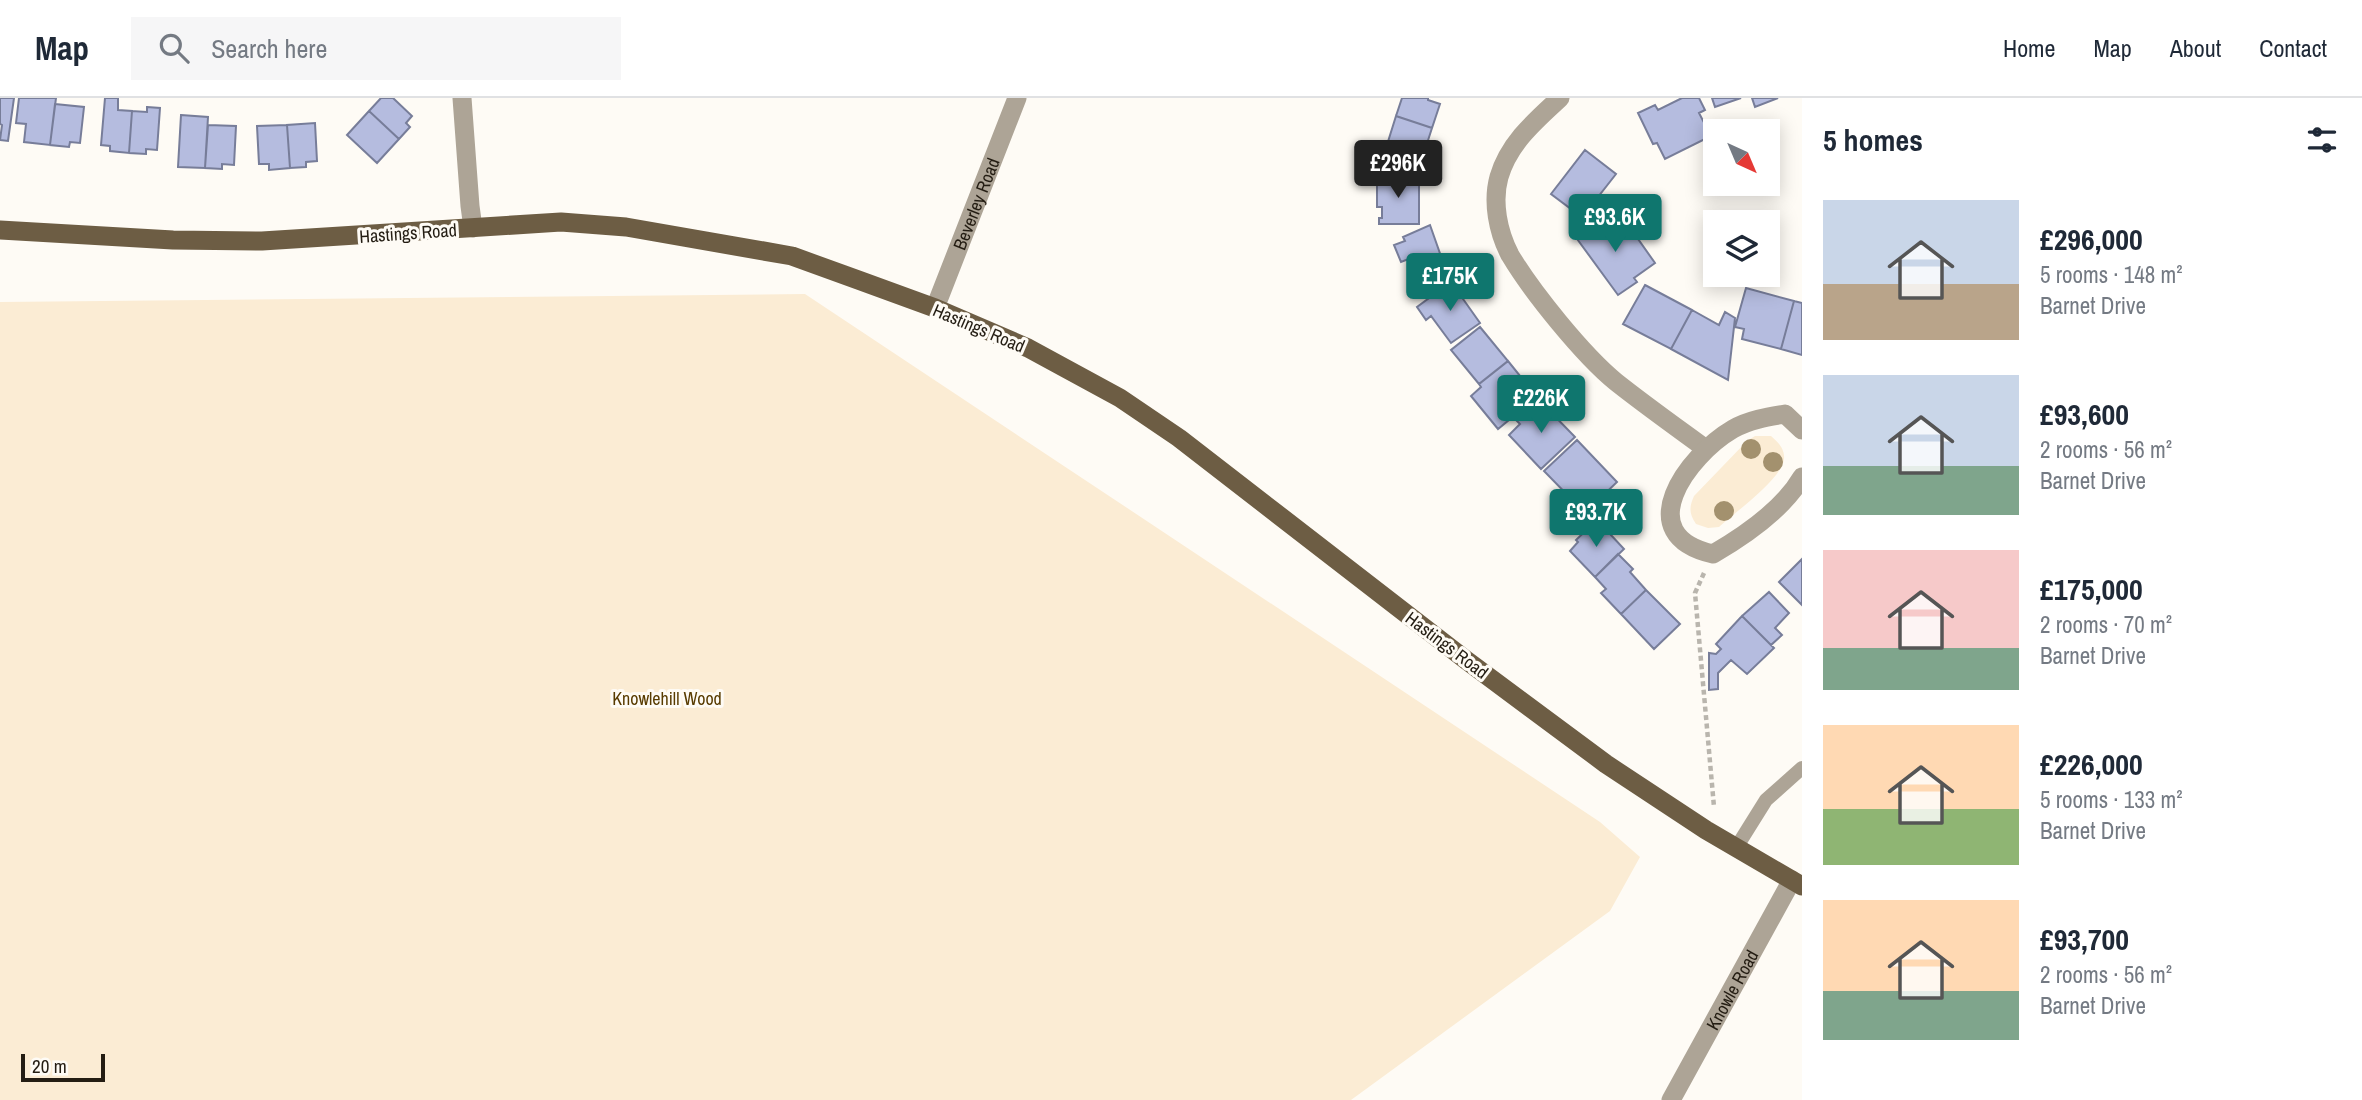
<!DOCTYPE html>
<meta charset="utf-8">
<style>
:root{--surface:#fff;--page:#f6f6f7;--text:#1f2937;--muted:#747a83;--line:#e0e1e3;--accent:#0f766e}
body{margin:0;font-family:"Archivo Narrow",sans-serif;background:var(--page);color:var(--text);height:100vh;display:flex;flex-direction:column;font-size:26px;white-space:nowrap}
*{box-sizing:border-box;margin:0}
p{font-size:23px;color:var(--muted)}
.icon{flex:none;width:38px;height:38px;fill:none;stroke:currentColor;stroke-width:2;stroke-linecap:round;stroke-linejoin:round}
.map{position:relative;flex:1;overflow:hidden}
.details{display:flex;flex-direction:column;background:var(--surface);width:560px}
.details>*{flex:none}
.needle{width:46px;rotate:136deg}
.controls{position:absolute;left:1703px;top:21px;display:grid;gap:14px}
.controls a{display:grid;place-items:center;width:77px;height:77px;border-radius:0px;background:var(--surface);box-shadow:0 4px 18px #0003;font-size:35px}
.scale{position:absolute;left:21px;bottom:18px;width:84px;box-sizing:border-box;padding-left:7px;border:4px solid #241d13;border-top:0;font-size:19px;line-height:24px;white-space:nowrap;color:#241d13;-webkit-text-stroke:5px #fefbf5;paint-order:stroke}
.price{position:absolute;translate:-50% -60px;padding:0 16px;border-radius:7px;background:var(--accent);color:#fff;font-size:23px;line-height:46px;filter:drop-shadow(0 2px 4px #0008)}
.price::after{content:'';position:absolute;left:50%;top:42px;width:21px;height:16px;margin-left:-10px;background:inherit;clip-path:polygon(0 0,100% 0,50% 100%)}
.price.current{background:#222;color:#fff}
ul{padding:0;list-style:none}
li{display:flex;align-items:center;gap:21px;height:175px;padding:0 21px}
li span{display:grid;place-items:center;flex:none;width:196px;height:140px;border-radius:0px;color:#555}
li>.icon{margin-inline-start:auto}
span .icon{width:84px;height:84px;fill:#fffc;stroke-width:1}
li b{font-size:30px}
h2{display:flex;justify-content:space-between;align-items:center;height:84px;padding:0 21px;font-size:30px}
header{display:flex;align-items:center;gap:42px;box-sizing:border-box;height:98px;padding:0 35px;background:var(--surface);border-bottom:2px solid var(--line)}
header strong{font-size:33px}
nav{display:flex;gap:38px;margin-inline-start:auto;font-size:24px}
.search{width:490px;height:63px;background:var(--page);display:flex;align-items:center;gap:18px;box-sizing:border-box;padding:0 24px;border-radius:0px;color:var(--muted);font-size:26px}
main{display:flex;flex:1;min-height:0}
.map>svg:first-child{display:block}
.green{fill:#fbecd4}
.building{fill:#b5bcdf;stroke:#777d99;stroke-width:2}
.lines{fill:none;stroke-linecap:round;stroke-linejoin:round}
.path{stroke:#b9b5ad;stroke-width:4.5;stroke-dasharray:5 3.5;stroke-linecap:butt}
.service{stroke:#ada496;stroke-width:14}
.minor{stroke:#ada496;stroke-width:19}
.primary{stroke:#6d5d44;stroke-width:19}
.tree{fill:#a3916e}
.labels{text-anchor:middle;dominant-baseline:central;stroke-width:6;stroke-linejoin:round;paint-order:stroke}
.street-label{font-size:18px;fill:#241d13;stroke:#fefbf5}
.park-label{font-size:18px;fill:#583b00;stroke:#fefbf5}
</style>
<header>
<strong>Map</strong>
<div class="search"><svg class="icon" aria-label="search" viewBox="0 0 24 24"><circle cx="10" cy="10" r="6"/><path d="M15 15l6 6"/></svg>Search here</div>
<nav><a>Home</a><a>Map</a><a>About</a><a>Contact</a></nav>
</header>
<main>
<div class="map">
<svg width="1802" height="1002" viewBox="0 0 1802 1002">
<rect width="100%" height="100%" fill="#fefbf5"/>
<path class="green" d="M805 196 1600 724 1640 759 1610 813 1351 1002H0V204Z
M1755 338H1771C1778 344 1785 351 1784 361 1782 381 1734 415 1719 429L1708 430 1696 426C1689 416 1689 409 1694 398L1747 343Z"/>
<path class="building" d="M0 0H14L8 43 0 42 2 27 0 26Z
M19 0H56L50 47 24 44 26 26 16 25Z
M105 0H118V12L132 13 129 55 110 53V48L101 47Z
M381 0H393L412 18 406 25 410 29 399 41 369 13Z
M1402 0H1428V2L1440 6 1432 30 1396 18Z
M1682 0H1699L1705 12 1699 15 1711 38 1665 61 1657 45 1653 46 1638 15 1655 7 1658 12Z
M1712 0H1741L1715 9Z
M1752 0H1778L1755 9Z
M55 6 84 9 80 45 70 44 69 49 50 47Z
M147 9 160 10 157 52 146 51V56L129 55 132 13 147 14Z
M369 13 399 41 377 65 347 37Z
M181 17 208 19 205 70 178 69Z
M1396 18 1432 30 1422 61 1386 50Z
M315 25 317 63 306 64V69L290 70 287 27Z
M208 27 236 28 234 67 222 66V71L205 70Z
M287 27 290 70 269 72V66H259L257 28Z
M1585 52 1616 76 1594 104 1587 98 1575 114 1551 96Z
M1377 78H1413V82H1419V126H1379V120H1382V109H1377Z
M1590 121 1603 140 1626 124 1655 165 1634 180 1637 184 1618 197 1572 134Z
M1430 127 1449 181 1427 190 1421 174 1417 175 1411 160 1401 164 1394 147 1405 143 1403 139Z
M1451 184 1480 225 1451 245 1431 218 1426 222 1417 209Z
M1645 187 1692 212 1671 251 1623 226Z
M1746 190 1794 203 1781 251 1742 241 1744 231 1735 229Z
M1794 203 1802 205V257L1781 251Z
M1692 212 1719 227 1725 214 1735 220 1728 282 1671 251Z
M1480 229 1508 263 1479 286 1451 252Z
M1508 263 1537 299 1498 331 1471 298 1481 289 1479 286Z
M1539 302 1575 339 1541 371 1509 337 1520 326 1517 323Z
M1577 342 1617 384 1585 415 1544 373Z
M1597 422 1624 451 1595 479 1570 453 1578 444 1576 442Z
M1618 456 1633 471 1630 474 1646 492 1621 516 1601 495 1606 491 1595 479Z
M1802 461V507L1779 484Z
M1646 492 1680 526 1654 551 1621 516Z
M1769 494 1789 515 1775 530 1782 537 1771 547 1742 518Z
M1742 518 1774 550 1747 576 1731 562 1718 575V591L1709 592V555L1716 556 1721 551 1716 546Z"/>
<g class="lines">
<path class="path" d="M1704 475 1695 495 1714 709"/>
<path class="service" d="M1736 750 1766 702 1802 670"/>
<g class="minor">
<path d="M462 0 470 108 473 130"/>
<path d="M1560 0C1535 23 1509 45 1499 79 1492 104 1498 134 1510 157 1532 194 1583 257 1616 284 1645 307 1676 329 1706 351"/>
<path id="s1" d="M935 210 1017 0"/>
<path d="M1802 332 1785 316C1767 319 1749 322 1733 331 1687 358 1629 437 1713 456 1744 438 1784 410 1802 379"/>
<path id="s2" d="M1671 1002 1792 782"/>
</g>
<path class="primary" d="M0 132 173 142 262 143 561 124 626 129 792 158 861 183 935 210 1028 250 1120 300 1179 340 1466 562 1606 666 1706 732 1802 788"/>
</g>
<g class="tree">
<circle cx="1751" cy="351" r="10"/>
<circle cx="1773" cy="364" r="10"/>
<circle cx="1724" cy="413" r="10"/>
</g>
<g class="labels">
<g class="street-label">
<text stroke="none"><textPath href="#s1" startOffset="112">Beverley Road</textPath></text>
<text transform="translate(408 135) rotate(-4)">Hastings Road</text>
<text transform="translate(979 230) rotate(23)">Hastings Road</text>
<text transform="translate(1447 547) rotate(37)">Hastings Road</text>
<text stroke="none"><textPath href="#s2" startOffset="126">Knowle Road</textPath></text>
</g>
<g class="park-label">
<text x="667" y="600">Knowlehill Wood</text>
</g>
</g>
</svg>
<div class="controls">
<a><svg class="needle" viewBox="-14 -14 28 28"><path d="M0-13l5 13h-10z" fill="#e53935"/><path d="M0 13l5-13h-10z" fill="#747a83"/></svg></a>
<a><svg class="icon" aria-label="layers" viewBox="0 0 24 24"><path d="M12 4l9 5-9 5-9-5zM3 14l9 5 9-5"/></svg></a>
</div>
<div class="scale">20 m</div>
<b class="price current" style="left:1398px;top:102px">£296K</b>
<b class="price" style="left:1615px;top:156px">£93.6K</b>
<b class="price" style="left:1450px;top:215px">£175K</b>
<b class="price" style="left:1541px;top:337px">£226K</b>
<b class="price" style="left:1596px;top:451px">£93.7K</b>
</div>
<section class="details">
<h2>5 homes<svg class="icon" aria-label="filters" viewBox="0 0 24 24"><path d="M4 7h16M4 17h16"/><circle cx="9" cy="7" r="2"/><circle cx="15" cy="17" r="2"/></svg></h2>
<ul>
<li><span style="background:linear-gradient(#c9d6e8 60%,#b9a48a 0)"><svg class="icon" aria-label="home" viewBox="0 0 24 24"><path d="M3 11l9-7 9 7M6 9v11h12V9"/></svg></span><div><b>£296,000</b><p>5 rooms · 148 m²</p><p>Barnet Drive</p></div></li>
<li><span style="background:linear-gradient(#c9d6e8 65%,#7fa58c 0)"><svg class="icon" aria-label="home" viewBox="0 0 24 24"><path d="M3 11l9-7 9 7M6 9v11h12V9"/></svg></span><div><b>£93,600</b><p>2 rooms · 56 m²</p><p>Barnet Drive</p></div></li>
<li><span style="background:linear-gradient(#f6c9c9 70%,#7fa58c 0)"><svg class="icon" aria-label="home" viewBox="0 0 24 24"><path d="M3 11l9-7 9 7M6 9v11h12V9"/></svg></span><div><b>£175,000</b><p>2 rooms · 70 m²</p><p>Barnet Drive</p></div></li>
<li><span style="background:linear-gradient(#ffd9b3 60%,#8fb573 0)"><svg class="icon" aria-label="home" viewBox="0 0 24 24"><path d="M3 11l9-7 9 7M6 9v11h12V9"/></svg></span><div><b>£226,000</b><p>5 rooms · 133 m²</p><p>Barnet Drive</p></div></li>
<li><span style="background:linear-gradient(#ffd9b3 65%,#7fa58c 0)"><svg class="icon" aria-label="home" viewBox="0 0 24 24"><path d="M3 11l9-7 9 7M6 9v11h12V9"/></svg></span><div><b>£93,700</b><p>2 rooms · 56 m²</p><p>Barnet Drive</p></div></li>
</ul>
</section>
</main>
